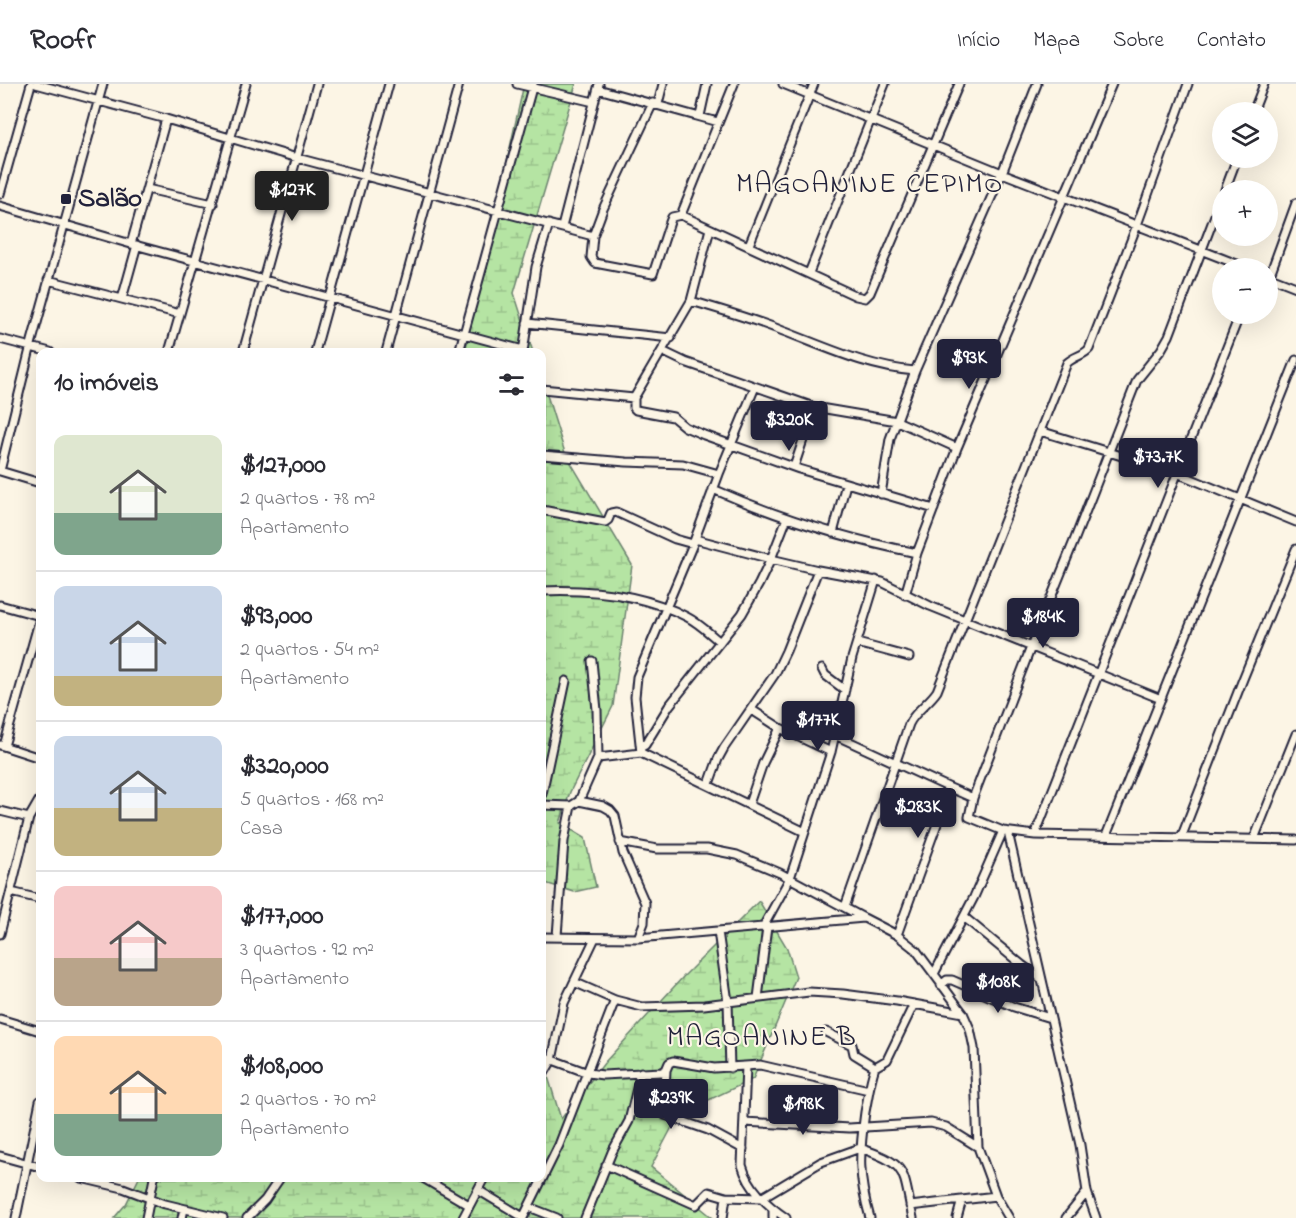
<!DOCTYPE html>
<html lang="pt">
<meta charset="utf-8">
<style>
:root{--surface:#fff;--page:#f2f2f3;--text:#2b2b33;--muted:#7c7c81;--line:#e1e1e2;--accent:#22223b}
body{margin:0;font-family:"Indie Flower",sans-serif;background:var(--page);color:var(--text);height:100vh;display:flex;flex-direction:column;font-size:22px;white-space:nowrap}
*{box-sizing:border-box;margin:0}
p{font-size:20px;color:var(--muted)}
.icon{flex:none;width:33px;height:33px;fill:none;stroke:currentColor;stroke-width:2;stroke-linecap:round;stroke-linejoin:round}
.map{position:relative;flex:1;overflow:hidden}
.sheet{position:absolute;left:36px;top:264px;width:510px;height:834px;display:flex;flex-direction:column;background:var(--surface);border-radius:12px;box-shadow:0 6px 24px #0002}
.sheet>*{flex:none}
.tools{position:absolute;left:1212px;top:18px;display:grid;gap:12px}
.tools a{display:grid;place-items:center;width:66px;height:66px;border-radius:50%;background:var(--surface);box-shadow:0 6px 24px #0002;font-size:30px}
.price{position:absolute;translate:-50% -51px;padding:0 14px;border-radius:6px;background:var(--accent);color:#fff;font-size:20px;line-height:39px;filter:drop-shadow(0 2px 3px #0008)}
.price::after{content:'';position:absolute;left:50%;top:36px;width:18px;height:14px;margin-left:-9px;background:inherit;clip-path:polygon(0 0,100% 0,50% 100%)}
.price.selected{background:#222;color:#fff}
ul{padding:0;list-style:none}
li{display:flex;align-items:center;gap:18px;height:150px;padding:0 18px}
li+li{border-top:2px solid var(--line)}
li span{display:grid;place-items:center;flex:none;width:168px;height:120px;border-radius:12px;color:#555}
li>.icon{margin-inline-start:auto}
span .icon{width:72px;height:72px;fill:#fffc;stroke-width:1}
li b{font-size:26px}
h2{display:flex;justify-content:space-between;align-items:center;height:72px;padding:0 18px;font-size:26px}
header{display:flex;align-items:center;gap:36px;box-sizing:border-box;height:84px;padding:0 30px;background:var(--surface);border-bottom:2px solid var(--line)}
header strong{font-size:28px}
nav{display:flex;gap:33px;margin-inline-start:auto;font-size:21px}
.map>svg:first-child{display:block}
.wetland{fill:url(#wetland-marsh);stroke:#6c836f;stroke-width:1.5}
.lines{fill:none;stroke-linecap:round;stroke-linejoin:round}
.minor-casing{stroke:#22223b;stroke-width:11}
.minor{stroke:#fcf5e5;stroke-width:7}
.poi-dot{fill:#22223b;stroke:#fcf5e5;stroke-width:2}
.labels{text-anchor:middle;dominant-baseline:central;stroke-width:4.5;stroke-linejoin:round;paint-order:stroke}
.poi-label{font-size:27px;font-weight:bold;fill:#22223b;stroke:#fcf5e5;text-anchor:start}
.neighbourhood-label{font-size:28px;letter-spacing:1.5px;fill:#22223b;stroke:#fcf5e5}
</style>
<header>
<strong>Roofr</strong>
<nav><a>Início</a><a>Mapa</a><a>Sobre</a><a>Contato</a></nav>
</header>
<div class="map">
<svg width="1296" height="1134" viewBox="0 0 1296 1134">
<defs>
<pattern id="wetland-marsh" width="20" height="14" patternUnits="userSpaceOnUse" patternTransform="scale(1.5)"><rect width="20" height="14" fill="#b5e4a3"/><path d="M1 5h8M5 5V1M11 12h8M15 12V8" fill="none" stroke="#9bc38d"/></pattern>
</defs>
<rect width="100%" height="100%" fill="#fcf5e5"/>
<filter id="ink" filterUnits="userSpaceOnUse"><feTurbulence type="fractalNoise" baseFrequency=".0167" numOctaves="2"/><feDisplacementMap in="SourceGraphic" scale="12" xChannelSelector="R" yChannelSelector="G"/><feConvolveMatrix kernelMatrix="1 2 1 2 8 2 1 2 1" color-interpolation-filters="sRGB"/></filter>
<g filter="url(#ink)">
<path class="wetland" d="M524 0H576L514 209 533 268H465Z
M542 295 565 369 632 481 613 622 570 708 560 739 585 754 596 803 574 808 542 798Z
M759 817 787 864 796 893 753 995 679 1030 651 1083 713 1134H114L126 1120 139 1094H542V973L561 1035 605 978 683 893Z"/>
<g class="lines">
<g class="minor-casing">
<path id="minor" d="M36 0 166 35 297 74 593 152
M517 0 594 18
M783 0 1002 89 1247 184
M598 5 718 38
M653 19 603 125 593 152 591 173 595 179 653 190 670 138 672 133 681 131 856 212 865 214 870 209 959 0
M658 20 663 0
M1253 28 1264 0
M700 32 707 0
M147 105 213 120
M1225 106 1237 74
M0 110 31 0
M1222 113 1169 252 1161 266 1137 296 1074 457 1031 563 973 714 969 733 1003 747 1035 751 1296 756
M0 122 131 160 523 266
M681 131 734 0
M562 143 599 0
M131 160 166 35
M749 161 814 0
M809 189 885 0
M1268 192 1296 203
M1269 193 1296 119
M48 196 180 230
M122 215 137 161
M691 217C722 226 753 235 783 247 828 264 867 283 915 287
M527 239 671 254
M0 255 50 268
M662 267 685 278 814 323 897 337 957 364
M169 268 246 0
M243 268 317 0
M315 268 389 0
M386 268 459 0
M459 268 533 0
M523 268 536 183 549 140
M542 305 634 314 691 217 710 145
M634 314V324L636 326 673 333 685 343 704 351 799 385 934 425
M1040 347 1177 389 1296 438
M542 371 626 378 683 380 719 390 693 460 637 593 635 613 641 669
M794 383 814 323
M0 387 32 257 103 0
M0 387 40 399
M719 390 755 303
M713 405C779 434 847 455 917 469
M881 410 890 355 915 287 1002 89 1037 0
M542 426 605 438 608 436 611 429 616 428 675 455 693 460
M787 434 771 475 818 486 882 498 930 522 1161 615
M833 449 846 400
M542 507C590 505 643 510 687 533 699 539 710 550 720 558
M905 511 917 469 957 364 1112 0
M0 521 40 532
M857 559 909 573
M592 577 597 626 598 674
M822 585 825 591 845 606
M780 644 831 668
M835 651 950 704 897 851
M0 661 40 674
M4 662 40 534
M641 663 645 661 669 622 742 530 759 500 771 475 695 455
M709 700 718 675 724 664 775 590 786 567 818 486
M950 704 973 714
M542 710 566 597
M579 717 603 722 610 726 615 732 623 769 645 819 644 839 638 854
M749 720 763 679 780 644 752 626
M542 721 571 722 579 717 598 674 641 669 805 748
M0 727 29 734
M1008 748 1080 1061 1087 1108 1096 1134
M1035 751 1240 230
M1106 752 1296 276
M1181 754 1243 595 1296 465
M1254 755 1296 650
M620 758 657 765H707L737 771 780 789 864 834
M11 808 40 815
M845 823 909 640C915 627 929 619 937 607L1067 279C1074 272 1083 272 1089 265L1137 141 1188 0
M964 833 1022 881 1040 894
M763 843 790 794 831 668 852 574 876 496
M718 847 728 918 730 984
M0 850 29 734 40 715
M557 852 564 757 571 722
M542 853 638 854 864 834 897 851 916 866 963 929 970 945 974 964 978 1063 996 1112 1009 1134
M934 890 974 813 1003 747
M574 898 615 916 642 923 704 921 809 908 843 910 897 917 963 929
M941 901 947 896H952L1014 923 1050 934
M758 914 767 843
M0 935 40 947
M826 948 852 961 854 970 875 983
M542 972 588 989 603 991 662 988 666 986 669 979 673 977 714 984 760 981 869 1006
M746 982 742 1081C749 1105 767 1121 786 1134
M666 986 664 1028 665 1031 708 1046 743 1065
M542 993 552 976 564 919 595 854
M744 1038 849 1044 931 1039 946 1043 978 1063
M0 1072 40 1083
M606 1081 696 1121 709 1108 726 1113 761 1114 821 1078 860 1064C910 1081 902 1087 913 1134
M81 1094 123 1104 165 1120 223 1134
M423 1094 469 1121
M478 1106 523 1133
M910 1122 996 1112
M529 1123 557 1134
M773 1125V1134
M16 1134 40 1017
M146 1134 154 1094
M182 1134 184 1125
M247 1134 265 1116 280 1094
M463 1134 484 1094
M523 1134 559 1061 615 916
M585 1134 612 1068 629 1037 641 988
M723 1134 726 1113
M870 1134C858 1092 859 1071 865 1028 868 1013 870 997 875 983L887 976 914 920
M957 1134 962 1116
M1066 1134 1087 1108"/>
</g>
<use href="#minor" class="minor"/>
</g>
</g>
<rect class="poi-dot" x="60" y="109" width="12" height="12" rx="3"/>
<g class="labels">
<g class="poi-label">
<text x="78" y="115">Salão</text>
</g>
<g class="neighbourhood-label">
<text x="870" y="101">MAGOANINE CEPIMO</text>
<text x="762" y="954">MAGOANINE B</text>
</g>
</g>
</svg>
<div class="tools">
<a><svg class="icon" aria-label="layers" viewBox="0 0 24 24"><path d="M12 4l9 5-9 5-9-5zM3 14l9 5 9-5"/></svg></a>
<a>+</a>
<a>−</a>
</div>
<b class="price selected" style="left:292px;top:138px">$127K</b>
<b class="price" style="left:969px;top:306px">$93K</b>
<b class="price" style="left:789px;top:368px">$320K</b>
<b class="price" style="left:1158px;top:405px">$73.7K</b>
<b class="price" style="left:1043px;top:565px">$184K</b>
<b class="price" style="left:818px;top:668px">$177K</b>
<b class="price" style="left:918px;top:755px">$283K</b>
<b class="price" style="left:998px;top:930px">$108K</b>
<b class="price" style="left:671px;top:1046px">$239K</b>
<b class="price" style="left:803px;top:1052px">$198K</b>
<section class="sheet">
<h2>10 imóveis<svg class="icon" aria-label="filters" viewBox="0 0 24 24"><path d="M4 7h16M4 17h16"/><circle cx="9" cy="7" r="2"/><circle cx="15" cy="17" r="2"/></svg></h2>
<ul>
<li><span style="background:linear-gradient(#dfe7d0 65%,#7fa58c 0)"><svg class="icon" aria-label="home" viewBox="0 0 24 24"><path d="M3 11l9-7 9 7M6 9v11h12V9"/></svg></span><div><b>$127,000</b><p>2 quartos · 78 m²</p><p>Apartamento</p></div></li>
<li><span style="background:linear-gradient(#c9d6e8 75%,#c2b280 0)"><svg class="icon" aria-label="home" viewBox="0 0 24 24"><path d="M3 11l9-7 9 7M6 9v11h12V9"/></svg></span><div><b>$93,000</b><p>2 quartos · 54 m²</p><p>Apartamento</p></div></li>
<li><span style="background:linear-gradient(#c9d6e8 60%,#c2b280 0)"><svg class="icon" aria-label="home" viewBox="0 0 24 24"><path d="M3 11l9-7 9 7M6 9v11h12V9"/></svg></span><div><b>$320,000</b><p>5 quartos · 168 m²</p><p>Casa</p></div></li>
<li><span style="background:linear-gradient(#f6c9c9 60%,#b9a48a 0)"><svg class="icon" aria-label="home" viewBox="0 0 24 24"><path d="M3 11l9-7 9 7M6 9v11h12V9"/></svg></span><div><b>$177,000</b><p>3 quartos · 92 m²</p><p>Apartamento</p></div></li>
<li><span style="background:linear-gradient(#ffd9b3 65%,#7fa58c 0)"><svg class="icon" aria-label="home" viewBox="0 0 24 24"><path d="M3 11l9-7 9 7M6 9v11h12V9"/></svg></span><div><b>$108,000</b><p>2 quartos · 70 m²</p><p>Apartamento</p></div></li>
</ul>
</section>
</div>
